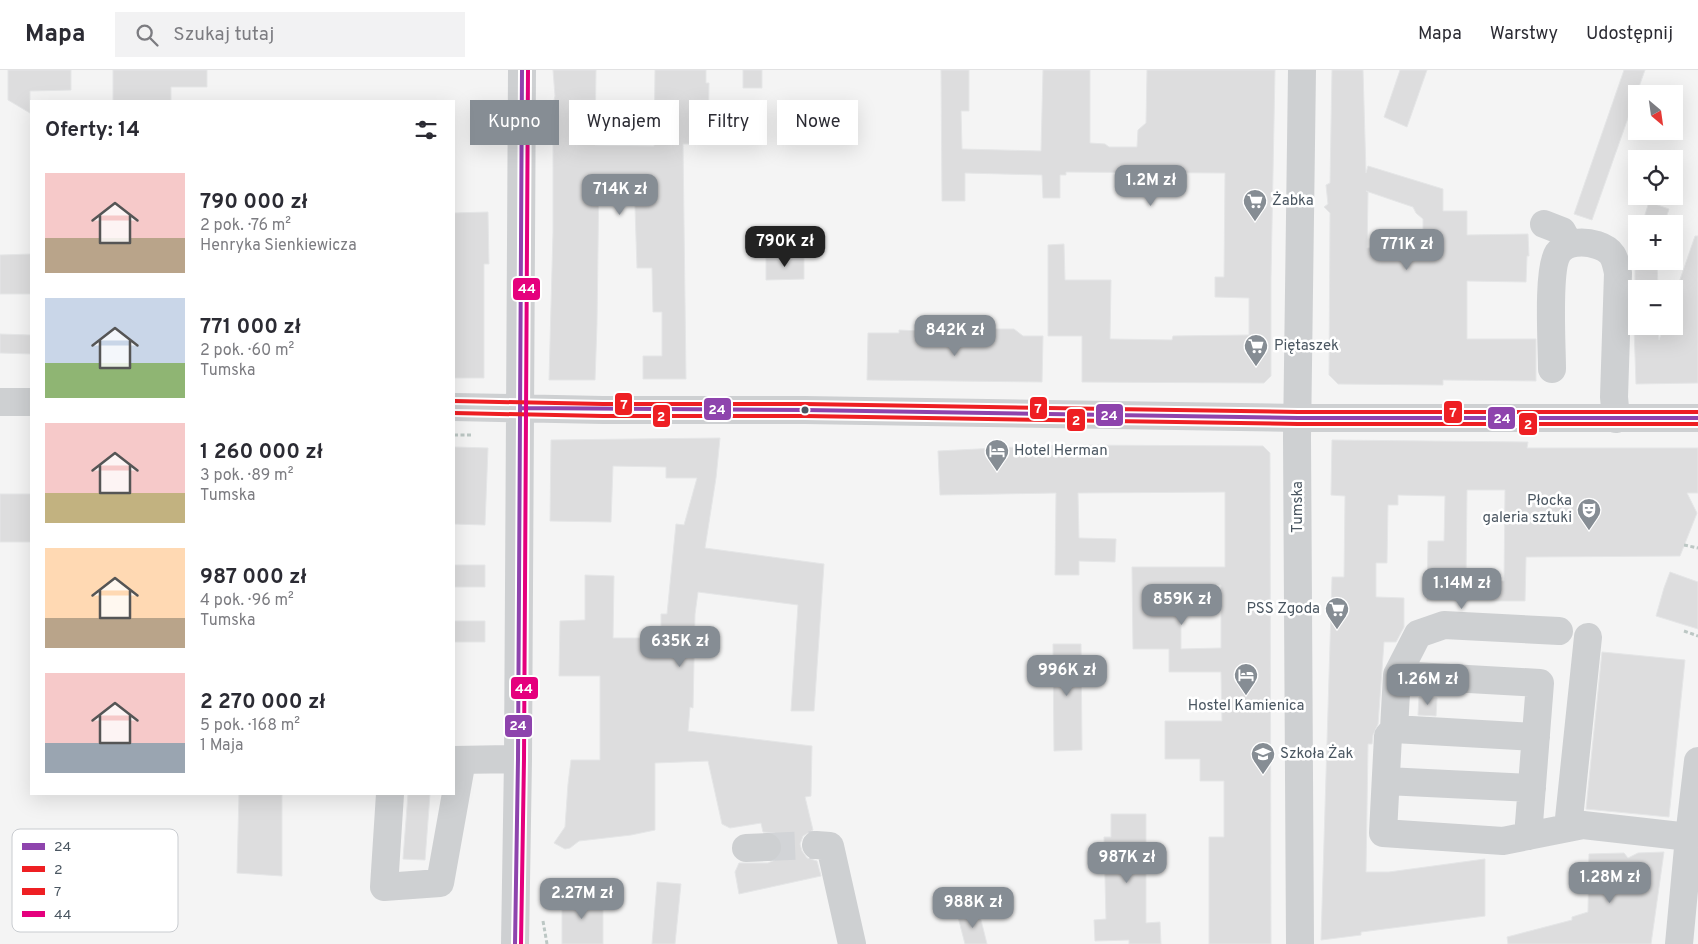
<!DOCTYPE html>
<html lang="pl">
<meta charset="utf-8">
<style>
:root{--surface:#fff;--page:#f2f2f3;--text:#2b2b33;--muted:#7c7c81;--line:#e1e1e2;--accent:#868d94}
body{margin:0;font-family:Overpass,sans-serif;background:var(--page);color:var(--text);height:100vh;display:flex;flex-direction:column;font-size:19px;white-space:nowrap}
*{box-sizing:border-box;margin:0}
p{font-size:16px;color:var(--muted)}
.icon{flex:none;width:28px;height:28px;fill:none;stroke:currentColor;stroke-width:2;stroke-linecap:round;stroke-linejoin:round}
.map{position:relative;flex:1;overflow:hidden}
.sheet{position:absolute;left:30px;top:30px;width:425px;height:695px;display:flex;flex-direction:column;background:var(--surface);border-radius:0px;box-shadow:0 5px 20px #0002}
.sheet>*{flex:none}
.hud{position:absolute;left:470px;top:30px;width:475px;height:45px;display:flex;gap:10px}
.needle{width:32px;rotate:151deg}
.buttons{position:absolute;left:1628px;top:15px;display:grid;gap:10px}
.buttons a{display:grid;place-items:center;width:55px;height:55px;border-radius:0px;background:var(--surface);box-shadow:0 5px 20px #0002;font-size:25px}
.price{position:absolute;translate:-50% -42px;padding:0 11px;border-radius:10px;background:var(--accent);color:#fff;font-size:16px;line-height:32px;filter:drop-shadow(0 1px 2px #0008)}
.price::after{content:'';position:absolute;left:50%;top:30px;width:15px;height:11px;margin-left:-8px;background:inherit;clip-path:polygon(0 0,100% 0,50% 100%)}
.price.active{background:#222;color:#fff}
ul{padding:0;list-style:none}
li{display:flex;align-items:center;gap:15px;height:125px;padding:0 15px}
li span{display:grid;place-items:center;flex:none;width:140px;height:100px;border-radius:0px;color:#555}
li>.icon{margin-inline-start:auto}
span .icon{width:60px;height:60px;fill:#fffc;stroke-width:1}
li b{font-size:21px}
h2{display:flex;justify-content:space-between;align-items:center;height:60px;padding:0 15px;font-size:21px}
.chip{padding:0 18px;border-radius:0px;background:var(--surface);box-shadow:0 5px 20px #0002;font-size:18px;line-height:45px}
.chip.active{background:var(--accent);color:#fff}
header{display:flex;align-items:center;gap:30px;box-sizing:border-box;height:70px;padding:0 25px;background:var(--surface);border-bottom:1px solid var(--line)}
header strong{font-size:24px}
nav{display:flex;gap:28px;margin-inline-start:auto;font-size:18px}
.search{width:350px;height:45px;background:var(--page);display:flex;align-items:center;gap:12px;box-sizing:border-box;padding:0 18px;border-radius:0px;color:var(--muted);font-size:19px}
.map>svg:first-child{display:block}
.building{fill:#ddddde;stroke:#e5e6e7;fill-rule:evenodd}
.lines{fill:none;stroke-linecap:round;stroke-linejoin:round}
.minor-tunnel{stroke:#d2d4d7;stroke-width:28;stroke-dasharray:28 14;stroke-linecap:butt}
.path{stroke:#bcc7c4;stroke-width:3;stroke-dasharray:4 2.5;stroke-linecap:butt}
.minor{stroke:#ced0d2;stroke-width:28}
.bus-1-casing{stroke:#fff;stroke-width:8}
.bus-2-casing{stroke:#fff;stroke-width:8}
.bus-3-casing{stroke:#fff;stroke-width:8}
.bus-4-casing{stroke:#fff;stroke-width:8}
.bus-1{stroke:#8e44ad;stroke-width:4}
.bus-2{stroke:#ee1f23;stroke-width:4}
.bus-3{stroke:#ee1f23;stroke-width:4}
.bus-4{stroke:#e5007d;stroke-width:4}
.bus-dot{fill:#4a5661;stroke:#fff;stroke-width:2}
.labels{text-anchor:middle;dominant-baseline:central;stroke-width:5;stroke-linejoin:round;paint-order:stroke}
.poi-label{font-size:15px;fill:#4a5661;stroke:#fff;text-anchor:start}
.street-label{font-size:15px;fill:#4a5661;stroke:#fff}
.key{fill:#fff;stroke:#c9ccd0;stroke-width:1}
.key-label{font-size:14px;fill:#4a5661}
.line-badge{stroke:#fff;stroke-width:2}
.badge-label{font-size:14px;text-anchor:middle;font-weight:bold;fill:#fff}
</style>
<header>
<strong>Mapa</strong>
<div class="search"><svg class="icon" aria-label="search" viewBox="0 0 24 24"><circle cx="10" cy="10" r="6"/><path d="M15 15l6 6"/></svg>Szukaj tutaj</div>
<nav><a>Mapa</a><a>Warstwy</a><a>Udostępnij</a></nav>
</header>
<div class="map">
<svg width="1698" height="874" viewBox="0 0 1698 874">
<rect width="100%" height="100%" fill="#f4f4f4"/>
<path class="building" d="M8 0H71V20L30 21V43L8 30Z
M113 0H207V17H171V31H113Z
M553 0H596L595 75 654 76 655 0H706V13H709L708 74H683L686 309H643V286H662V242H653L652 198H637L634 107H599L597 253 595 310H549L553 162V34L555 26Z
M743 0H762V18H743Z
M941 0H969V41H961L962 79 1041 81 1043 0H1090V73L1105 74 1109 77H1137L1138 60 1146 53 1147 0H1275L1271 208V306L1264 313 1082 312V266H1048V175L1064 174 1065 210H1111L1110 269 1172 270 1173 266 1249 265V228L1215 227V207H1224L1225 103 1066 102V105H1060V128H1043L1042 105 965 103V131H942Z
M1332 0H1363L1366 103 1368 96 1443 119V141H1467V165L1528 164 1529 186H1527L1526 212 1467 211V269H1536V311L1443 310V315L1338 314 1329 305 1330 143 1324 137 1328 134 1326 115 1330 113ZM1366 121 1413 137 1416 143 1423 149V188L1377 186V178H1367L1368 122Z
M1400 0H1427L1407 57 1384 47Z
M1624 0H1645L1592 150 1574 144Z
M1649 132 1669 139 1664 154H1642Z
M488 142 489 194H484V308H454V143Z
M1695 166H1698V313L1636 314 1634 256H1658L1659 270 1664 256H1674V227Z
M31 184V224H0V185Z
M804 187V209L766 210V188Z
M1635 191H1657L1658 219H1635Z
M991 259H1014L1023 266H1043L1042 312 867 310 868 263H899V260L920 261V263L981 266Z
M0 264 31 265V284L0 283Z
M720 368 716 408 705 478 824 494 814 641H791L798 535 698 522 695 544 693 638 690 637 688 661 812 676 811 726 805 727 813 760 803 766 800 774 802 781 807 788 817 791 821 806 739 824 735 802 739 793H768L775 790 781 785 783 776 780 768 775 763 763 762 761 753 730 758 722 754 708 691 655 693V760L631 765 579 771 570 778 565 779 554 773 565 757 568 714 571 690H600V606H559L560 551 585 550V505L614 506 613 568H661V544H667L676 454 684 455 697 408H666V397L613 396 611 452 550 451 551 370Z
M1332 370 1528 372 1527 378H1698V423H1687L1697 443 1680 486 1526 487 1525 531H1427L1428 471H1444L1445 426 1398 425V435H1388L1387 493H1376V527L1404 528V557L1396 572H1384L1378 654 1373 665 1372 674H1368L1366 802H1389L1485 789V846L1361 862V865L1321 870 1332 507H1344L1345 426 1331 425ZM1467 420H1505L1504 511H1466Z
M1056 375 1263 376 1270 383 1271 874H1209V767H1224V711H1200V689H1165V651H1222L1221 602H1169V579H1133L1132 497H1225V422L1078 423 1079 468 1116 469 1115 492 1079 491V505H1055L1056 423 940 425 938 381ZM1181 515H1221V578L1181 579Z
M454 377 488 378 485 455 454 454Z
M0 424H31V472H0Z
M454 495H485V517H454Z
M1670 502 1698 512V559L1656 546 1664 518Z
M454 551H485V572H454Z
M1053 574H1081L1082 680 1054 681Z
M1602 582 1685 590 1669 747 1586 739Z
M1419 627 1437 628 1436 646 1418 645Z
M239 724H282V806L237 803Z
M408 724H430L425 790 403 789Z
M1111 744H1146V853L1160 852 1161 874H1129V870L1095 871 1094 850 1106 849 1104 767H1111Z
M1664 782 1651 874H1508L1507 867 1572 850V847L1588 842 1589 784 1624 783 1628 788 1638 783Z
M657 812 681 814 675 874H652Z
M562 825H603V874H562Z
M979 842 987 874H965L958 847Z"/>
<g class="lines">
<path class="minor-tunnel" d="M767 777 816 775"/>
<path class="path" d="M454 365H471
M1684 475 1698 478
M1684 561 1698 566
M543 851 547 874"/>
<path class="minor" d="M1544 154 1562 161 1569 174
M1552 299C1552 275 1547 200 1558 183 1566 171 1584 171 1597 175 1613 180 1615 188 1618 203L1614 327 1616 349
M0 332H31
M454 337 603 340H805L1298 348H1698
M1559 561 1444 555 1418 564 1397 605 1394 659 1388 666 1383 763 1503 771 1568 758
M1588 567 1568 758 1583 755 1689 767
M1397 605 1540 613 1528 766
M1394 659 1536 667
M454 690 518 689
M1386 711 1532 718
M390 724 384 817 440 813 462 690
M816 775 830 776 852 874
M746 778 767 777
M515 874 518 689 522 0
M1300 874 1297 368 1302 0
M1679 874 1689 767 1698 691"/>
<g class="bus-1-casing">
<path id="bus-1" d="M521 338 805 340 1298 348H1698
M515 874 518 689 522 0"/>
</g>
<g class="bus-2-casing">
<path id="bus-2" d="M454 343 603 346H805L1298 354H1698"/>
</g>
<g class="bus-3-casing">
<path id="bus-3" d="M454 331 603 334H805L1298 342H1698"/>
</g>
<g class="bus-4-casing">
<path id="bus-4" d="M521 874 524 689 528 0"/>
</g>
<use href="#bus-1" class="bus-1"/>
<use href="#bus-2" class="bus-2"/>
<use href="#bus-3" class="bus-3"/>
<use href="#bus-4" class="bus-4"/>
</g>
<defs>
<g id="supermarket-pin" transform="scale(1.25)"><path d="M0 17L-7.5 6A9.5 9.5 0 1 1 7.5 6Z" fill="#868d94" stroke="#fff"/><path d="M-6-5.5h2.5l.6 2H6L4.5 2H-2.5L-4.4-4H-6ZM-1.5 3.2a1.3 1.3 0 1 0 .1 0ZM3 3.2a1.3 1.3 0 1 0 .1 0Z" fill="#fff"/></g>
<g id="hotel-pin" transform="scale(1.25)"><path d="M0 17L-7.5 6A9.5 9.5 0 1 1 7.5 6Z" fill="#868d94" stroke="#fff"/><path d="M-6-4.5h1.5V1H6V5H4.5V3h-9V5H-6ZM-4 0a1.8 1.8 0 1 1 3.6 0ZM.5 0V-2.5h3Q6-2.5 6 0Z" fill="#fff"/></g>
<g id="theatre-pin" transform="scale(1.25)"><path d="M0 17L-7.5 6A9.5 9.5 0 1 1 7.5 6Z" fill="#868d94" stroke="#fff"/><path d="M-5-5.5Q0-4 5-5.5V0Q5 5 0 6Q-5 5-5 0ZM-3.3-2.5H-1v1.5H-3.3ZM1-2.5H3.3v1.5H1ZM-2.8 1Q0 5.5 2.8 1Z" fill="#fff"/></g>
<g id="school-pin" transform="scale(1.25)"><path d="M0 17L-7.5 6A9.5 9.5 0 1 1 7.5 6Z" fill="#868d94" stroke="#fff"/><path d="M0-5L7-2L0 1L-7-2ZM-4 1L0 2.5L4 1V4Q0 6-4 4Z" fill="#fff"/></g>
</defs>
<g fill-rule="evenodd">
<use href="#supermarket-pin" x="1255" y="131"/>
<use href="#supermarket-pin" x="1256" y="276"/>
<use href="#hotel-pin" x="997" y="381"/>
<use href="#theatre-pin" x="1589" y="440"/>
<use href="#supermarket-pin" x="1337" y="539"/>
<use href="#hotel-pin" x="1246" y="605"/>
<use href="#school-pin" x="1263" y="684"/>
</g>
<circle class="bus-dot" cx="805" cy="340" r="4.5"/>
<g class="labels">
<g class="poi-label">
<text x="1272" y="131">Żabka</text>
<text x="1274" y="276">Piętaszek</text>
<text x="1014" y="381">Hotel Herman</text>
<text x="1572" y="431" text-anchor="end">Płocka<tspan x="1572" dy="17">galeria sztuki</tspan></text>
<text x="1320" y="539" text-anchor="end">PSS Zgoda</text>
<text x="1246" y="636" text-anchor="middle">Hostel Kamienica</text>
<text x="1280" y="684">Szkoła Żak</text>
</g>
<g class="street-label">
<text transform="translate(1298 437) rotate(-90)">Tumska</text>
</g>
</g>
<rect x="12" y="759" width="166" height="103" rx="8" class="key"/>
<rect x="22" y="773" width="23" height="7" fill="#8e44ad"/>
<rect x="22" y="796" width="23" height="6" fill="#ee1f23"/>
<rect x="22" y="818" width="23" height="7" fill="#ee1f23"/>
<rect x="22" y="841" width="23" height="6" fill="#e5007d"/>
<g class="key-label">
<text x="54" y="781">24</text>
<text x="54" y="804">2</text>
<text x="54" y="826">7</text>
<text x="54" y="849">44</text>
</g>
<g class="line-badge">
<rect x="512" y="207" width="29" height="24" rx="5" fill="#e5007d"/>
<rect x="614" y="322" width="19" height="24" rx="5" fill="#ee1f23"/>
<rect x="1029" y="326" width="19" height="24" rx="5" fill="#ee1f23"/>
<rect x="703" y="327" width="29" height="24" rx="5" fill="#8e44ad"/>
<rect x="1443" y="330" width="20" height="24" rx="5" fill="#ee1f23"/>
<rect x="1095" y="333" width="29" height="24" rx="5" fill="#8e44ad"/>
<rect x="652" y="334" width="19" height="24" rx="5" fill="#ee1f23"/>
<rect x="1487" y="336" width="29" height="24" rx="5" fill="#8e44ad"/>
<rect x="1066" y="338" width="20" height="24" rx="5" fill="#ee1f23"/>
<rect x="1518" y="342" width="20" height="24" rx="5" fill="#ee1f23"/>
<rect x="510" y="606" width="29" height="24" rx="5" fill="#e5007d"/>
<rect x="504" y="644" width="29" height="24" rx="5" fill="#8e44ad"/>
</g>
<g class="badge-label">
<text x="527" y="223">44</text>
<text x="624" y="339">7</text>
<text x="1038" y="343">7</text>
<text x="717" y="344">24</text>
<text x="1453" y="347">7</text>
<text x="1109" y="350">24</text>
<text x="661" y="351">2</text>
<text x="1502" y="353">24</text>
<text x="1076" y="355">2</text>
<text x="1528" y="359">2</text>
<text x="524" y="623">44</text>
<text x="518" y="660">24</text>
</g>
</svg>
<div class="buttons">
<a><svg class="needle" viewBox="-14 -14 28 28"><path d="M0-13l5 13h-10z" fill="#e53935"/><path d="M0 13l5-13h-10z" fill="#7c7c81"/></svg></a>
<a><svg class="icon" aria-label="locate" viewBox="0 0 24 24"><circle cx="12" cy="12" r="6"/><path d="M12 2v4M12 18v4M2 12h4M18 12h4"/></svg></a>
<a>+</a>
<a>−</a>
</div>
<b class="price" style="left:1151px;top:137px">1.2M zł</b>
<b class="price" style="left:620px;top:146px">714K zł</b>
<b class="price active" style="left:785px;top:198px">790K zł</b>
<b class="price" style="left:1407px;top:201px">771K zł</b>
<b class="price" style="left:955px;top:287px">842K zł</b>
<b class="price" style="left:1462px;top:540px">1.14M zł</b>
<b class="price" style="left:1182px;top:556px">859K zł</b>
<b class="price" style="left:680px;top:598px">635K zł</b>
<b class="price" style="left:1067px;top:627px">996K zł</b>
<b class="price" style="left:1428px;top:636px">1.26M zł</b>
<b class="price" style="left:1127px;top:814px">987K zł</b>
<b class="price" style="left:1610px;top:834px">1.28M zł</b>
<b class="price" style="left:582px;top:850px">2.27M zł</b>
<b class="price" style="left:973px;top:859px">988K zł</b>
<div class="hud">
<a class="chip active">Kupno</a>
<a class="chip">Wynajem</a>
<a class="chip">Filtry</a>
<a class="chip">Nowe</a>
</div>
<section class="sheet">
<h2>Oferty: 14<svg class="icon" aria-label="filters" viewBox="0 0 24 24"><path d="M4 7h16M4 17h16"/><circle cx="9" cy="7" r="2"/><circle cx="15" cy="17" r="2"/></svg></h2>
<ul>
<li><span style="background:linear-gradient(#f6c9c9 65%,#b9a48a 0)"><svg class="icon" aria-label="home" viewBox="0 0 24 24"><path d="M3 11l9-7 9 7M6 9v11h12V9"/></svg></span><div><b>790 000 zł</b><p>2 pok. · 76 m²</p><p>Henryka Sienkiewicza</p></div></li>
<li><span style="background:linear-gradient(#c9d6e8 65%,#8fb573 0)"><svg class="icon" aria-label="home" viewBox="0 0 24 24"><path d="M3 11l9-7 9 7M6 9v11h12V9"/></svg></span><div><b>771 000 zł</b><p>2 pok. · 60 m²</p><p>Tumska</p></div></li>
<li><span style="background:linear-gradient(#f6c9c9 70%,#c2b280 0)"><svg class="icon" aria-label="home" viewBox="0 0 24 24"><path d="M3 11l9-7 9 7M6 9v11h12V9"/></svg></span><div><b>1 260 000 zł</b><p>3 pok. · 89 m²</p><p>Tumska</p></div></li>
<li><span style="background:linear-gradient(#ffd9b3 70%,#b9a48a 0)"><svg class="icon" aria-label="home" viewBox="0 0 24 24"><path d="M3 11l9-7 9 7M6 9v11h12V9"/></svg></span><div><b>987 000 zł</b><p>4 pok. · 96 m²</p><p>Tumska</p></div></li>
<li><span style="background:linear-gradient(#f6c9c9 70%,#9aa5b1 0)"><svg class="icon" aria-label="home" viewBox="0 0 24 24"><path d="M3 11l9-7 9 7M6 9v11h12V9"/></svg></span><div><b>2 270 000 zł</b><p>5 pok. · 168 m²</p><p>1 Maja</p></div></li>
</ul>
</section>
</div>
